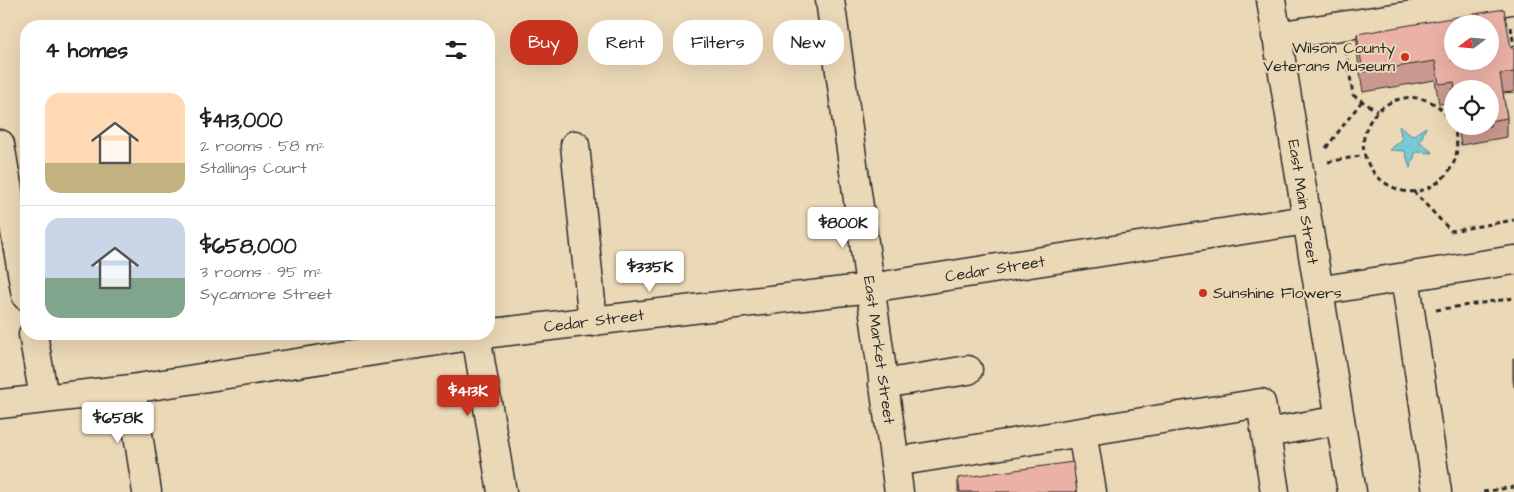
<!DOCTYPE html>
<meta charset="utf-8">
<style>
:root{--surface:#fff;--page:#f6f6f6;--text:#222;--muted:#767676;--line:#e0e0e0;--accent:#c8321e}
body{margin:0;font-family:"Architects Daughter",sans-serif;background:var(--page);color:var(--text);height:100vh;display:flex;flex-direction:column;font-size:19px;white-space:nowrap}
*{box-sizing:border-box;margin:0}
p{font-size:16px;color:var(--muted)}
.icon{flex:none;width:28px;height:28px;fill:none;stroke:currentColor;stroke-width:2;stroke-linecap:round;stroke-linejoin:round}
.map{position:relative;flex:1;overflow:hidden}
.sheet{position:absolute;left:20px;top:20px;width:475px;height:320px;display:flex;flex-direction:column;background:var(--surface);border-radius:20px;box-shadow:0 5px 20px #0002}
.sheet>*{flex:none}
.top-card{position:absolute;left:510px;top:20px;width:475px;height:45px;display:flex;gap:10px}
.needle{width:32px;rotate:254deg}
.tools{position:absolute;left:1444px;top:15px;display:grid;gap:10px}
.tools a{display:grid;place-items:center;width:55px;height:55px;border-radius:50%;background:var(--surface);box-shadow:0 5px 20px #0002;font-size:25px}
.price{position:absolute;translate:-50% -42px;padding:0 11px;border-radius:5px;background:#fff;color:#222;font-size:16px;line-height:32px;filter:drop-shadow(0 1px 2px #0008)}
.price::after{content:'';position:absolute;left:50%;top:30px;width:15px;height:11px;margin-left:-8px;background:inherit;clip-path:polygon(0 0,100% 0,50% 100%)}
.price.selected{background:var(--accent);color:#fff}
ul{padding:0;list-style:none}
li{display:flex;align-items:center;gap:15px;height:125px;padding:0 25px}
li+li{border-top:1px solid var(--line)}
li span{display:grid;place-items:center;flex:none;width:140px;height:100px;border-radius:15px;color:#555}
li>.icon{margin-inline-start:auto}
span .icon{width:60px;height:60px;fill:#fffc;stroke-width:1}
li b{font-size:21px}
h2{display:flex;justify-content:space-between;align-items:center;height:60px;padding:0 25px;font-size:21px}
.pill{padding:0 18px;border-radius:20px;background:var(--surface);box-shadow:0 5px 20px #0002;font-size:18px;line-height:45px}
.pill.selected{background:var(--accent);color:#fff}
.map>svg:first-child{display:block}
.water{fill:#78c8d5;stroke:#598991}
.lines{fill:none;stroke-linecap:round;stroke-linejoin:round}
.minor-casing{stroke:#2b2b2b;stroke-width:31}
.major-casing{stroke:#2b2b2b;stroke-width:31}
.path{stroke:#2b2b2b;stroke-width:3;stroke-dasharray:5 4;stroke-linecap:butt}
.minor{stroke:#ebd8b6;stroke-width:28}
.major{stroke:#ebd8b6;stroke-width:28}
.wall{fill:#ca988f;stroke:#2b2b2b}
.building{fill:#ebb1a6;stroke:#2b2b2b;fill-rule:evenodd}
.poi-dot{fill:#c8321e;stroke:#ebd8b6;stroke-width:2}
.labels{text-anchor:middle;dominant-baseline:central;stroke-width:4;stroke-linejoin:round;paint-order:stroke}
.poi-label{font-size:16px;fill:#2b2b2b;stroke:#ebd8b6;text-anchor:end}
.street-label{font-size:16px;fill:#2b2b2b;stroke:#ebd8b6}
</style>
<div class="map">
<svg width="1514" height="492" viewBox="0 0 1514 492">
<rect width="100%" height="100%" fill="#ebd8b6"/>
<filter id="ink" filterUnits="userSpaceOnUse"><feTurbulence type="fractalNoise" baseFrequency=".02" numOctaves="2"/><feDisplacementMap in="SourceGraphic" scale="10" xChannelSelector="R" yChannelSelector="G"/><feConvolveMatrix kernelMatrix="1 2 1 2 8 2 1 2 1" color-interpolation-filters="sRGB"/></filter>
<g filter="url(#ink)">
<path class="water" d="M1399 126 1412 136 1426 127 1420 142 1433 153 1416 152 1410 168 1405 151 1389 150 1402 140Z"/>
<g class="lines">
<g class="minor-casing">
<path id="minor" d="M830 0 899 492
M1276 36 1512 0
M0 144 26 296
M575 145 593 322
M1405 277 1514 260
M1318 291 1405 277 1437 492
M33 334 44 398
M476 335 502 492
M883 384 968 370
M131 389 147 492
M0 404 131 389 476 335 870 288 1306 220
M1082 432 1092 492
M1266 433 1340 420
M895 462 1261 403 1275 492"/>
</g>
<g class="major-casing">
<path id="major" d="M1271 0 1352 492"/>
</g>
<path class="path" d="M1511 27 1514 47
M1346 50 1353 95 1377 111
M1452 124C1447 115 1441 107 1431 102 1409 91 1380 101 1369 123 1353 153 1373 183 1403 191 1425 196 1451 178 1456 156 1458 146 1456 137 1454 126
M1326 148 1362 101
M1328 162 1365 155
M1413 191 1451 231 1514 220
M1436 310 1514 298
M1483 492 1514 487"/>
<use href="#minor" class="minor"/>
<use href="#major" class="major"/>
</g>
<path class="wall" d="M1357 34 1511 48H1514V92L1503 93 1507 118V137L1461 145 1458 126H1490V89H1452V102L1439 104 1435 80 1363 92 1357 53Z
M1513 358H1514V387L1513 380Z
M958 478 1077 492H958Z"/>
<path class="building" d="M1504 9 1511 48H1514V72L1500 74 1507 118 1490 121V89H1455L1454 82 1439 84 1435 61 1363 72 1357 34ZM1452 24H1490V61H1452Z
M1073 462 1077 492H960L958 478Z"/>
</g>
<g class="poi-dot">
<circle cx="1405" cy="57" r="5"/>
<circle cx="1203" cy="293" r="5"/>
</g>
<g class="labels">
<g class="poi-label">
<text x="1395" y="48">Wilson County<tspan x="1395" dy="18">Veterans Museum</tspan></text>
<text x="1213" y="293" text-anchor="start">Sunshine Flowers</text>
</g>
<g class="street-label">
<text transform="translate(1303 202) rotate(81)">East Main Street</text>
<text transform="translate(995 269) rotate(-9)">Cedar Street</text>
<text transform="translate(594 321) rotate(-7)">Cedar Street</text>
<text transform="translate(879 350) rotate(82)">East Market Street</text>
</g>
</g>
</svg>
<div class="tools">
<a><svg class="needle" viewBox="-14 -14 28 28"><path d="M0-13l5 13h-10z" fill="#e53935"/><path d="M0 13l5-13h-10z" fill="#767676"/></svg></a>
<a><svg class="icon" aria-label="locate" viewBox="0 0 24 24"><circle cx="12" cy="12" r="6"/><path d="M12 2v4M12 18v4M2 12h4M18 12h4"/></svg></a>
</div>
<b class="price" style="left:843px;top:249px">$800K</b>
<b class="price" style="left:650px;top:293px">$335K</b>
<b class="price selected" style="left:468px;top:417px">$413K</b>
<b class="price" style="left:118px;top:444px">$658K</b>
<div class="top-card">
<a class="pill selected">Buy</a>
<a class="pill">Rent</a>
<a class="pill">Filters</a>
<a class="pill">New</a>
</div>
<section class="sheet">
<h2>4 homes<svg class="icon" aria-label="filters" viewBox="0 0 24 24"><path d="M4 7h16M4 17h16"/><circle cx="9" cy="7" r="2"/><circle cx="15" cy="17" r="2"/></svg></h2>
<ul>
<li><span style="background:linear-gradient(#ffd9b3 70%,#c2b280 0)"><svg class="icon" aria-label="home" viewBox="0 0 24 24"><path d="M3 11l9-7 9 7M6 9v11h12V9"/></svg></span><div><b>$413,000</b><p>2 rooms · 58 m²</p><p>Stallings Court</p></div></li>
<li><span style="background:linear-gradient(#c9d6e8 60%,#7fa58c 0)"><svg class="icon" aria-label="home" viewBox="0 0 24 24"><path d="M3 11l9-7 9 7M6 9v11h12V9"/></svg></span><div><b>$658,000</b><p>3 rooms · 95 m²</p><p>Sycamore Street</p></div></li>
</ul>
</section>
</div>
